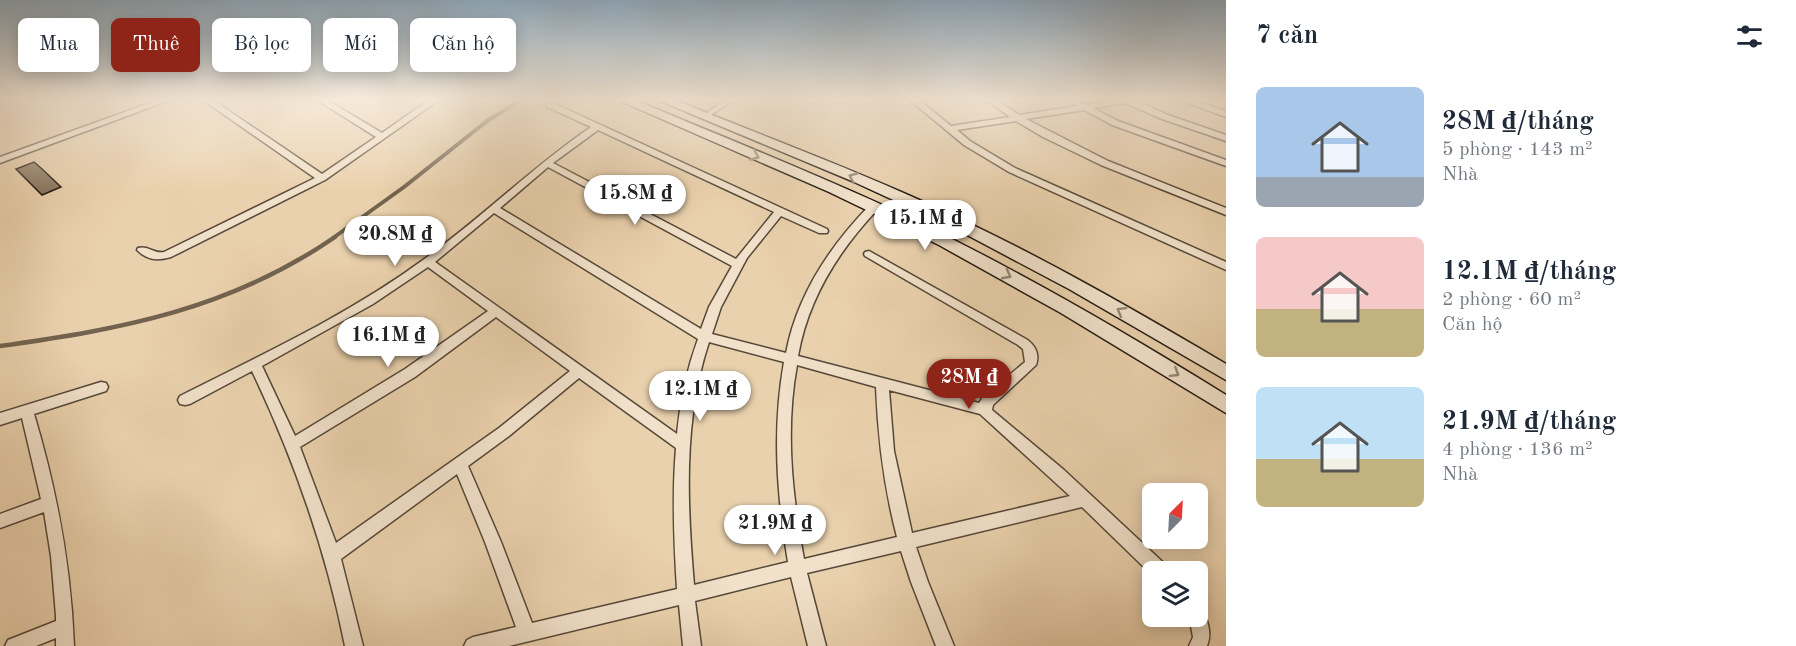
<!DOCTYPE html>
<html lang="vi">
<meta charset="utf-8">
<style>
:root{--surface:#fff;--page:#f2f2f3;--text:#1f2937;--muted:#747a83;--accent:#8f2418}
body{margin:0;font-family:"Old Standard TT",serif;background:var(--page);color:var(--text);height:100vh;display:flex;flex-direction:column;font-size:22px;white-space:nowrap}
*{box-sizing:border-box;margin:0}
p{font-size:20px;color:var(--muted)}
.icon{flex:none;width:33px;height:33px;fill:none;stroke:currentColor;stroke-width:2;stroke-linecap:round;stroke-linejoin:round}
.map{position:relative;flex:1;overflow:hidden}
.side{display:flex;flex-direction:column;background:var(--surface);width:570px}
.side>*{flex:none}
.banner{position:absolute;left:18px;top:18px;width:570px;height:54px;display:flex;gap:12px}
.needle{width:39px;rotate:24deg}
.tools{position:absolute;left:1142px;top:483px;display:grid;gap:12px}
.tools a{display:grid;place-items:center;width:66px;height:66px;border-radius:9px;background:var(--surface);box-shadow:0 3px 15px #0003;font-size:30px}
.price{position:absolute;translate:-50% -51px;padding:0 14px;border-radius:21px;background:#fff;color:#222;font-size:20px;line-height:39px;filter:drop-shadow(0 2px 3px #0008)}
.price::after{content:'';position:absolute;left:50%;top:36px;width:18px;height:14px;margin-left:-9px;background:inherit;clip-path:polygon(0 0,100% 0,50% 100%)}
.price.current{background:var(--accent);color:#fff}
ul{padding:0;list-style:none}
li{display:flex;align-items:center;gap:18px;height:150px;padding:0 30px}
li span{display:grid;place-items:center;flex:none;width:168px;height:120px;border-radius:9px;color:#555}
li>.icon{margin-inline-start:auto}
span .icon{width:72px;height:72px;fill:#fffc;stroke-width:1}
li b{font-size:26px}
h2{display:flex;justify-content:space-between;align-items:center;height:72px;padding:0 30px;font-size:26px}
.pill{padding:0 21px;border-radius:9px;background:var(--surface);box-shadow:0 3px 15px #0003;font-size:21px;line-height:54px}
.pill.current{background:var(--accent);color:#fff}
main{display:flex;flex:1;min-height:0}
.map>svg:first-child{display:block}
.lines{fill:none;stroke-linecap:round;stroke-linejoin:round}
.stream-far1{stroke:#72634f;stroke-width:4}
.stream{stroke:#72634f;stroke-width:4.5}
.building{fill:#8a7962;stroke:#231a11;stroke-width:1.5}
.lane-casing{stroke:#554838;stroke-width:7}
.street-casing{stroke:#554838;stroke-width:3}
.secondary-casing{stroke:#231a11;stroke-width:3}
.lane{stroke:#f1e1ca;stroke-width:4.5}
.street{fill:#f1e1ca;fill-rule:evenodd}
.secondary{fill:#f1e1ca;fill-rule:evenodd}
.oneway{stroke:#948777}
</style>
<main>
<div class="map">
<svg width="1226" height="646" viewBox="0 0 1226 646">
<rect width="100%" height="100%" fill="#ead1ad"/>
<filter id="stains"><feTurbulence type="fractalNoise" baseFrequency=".00333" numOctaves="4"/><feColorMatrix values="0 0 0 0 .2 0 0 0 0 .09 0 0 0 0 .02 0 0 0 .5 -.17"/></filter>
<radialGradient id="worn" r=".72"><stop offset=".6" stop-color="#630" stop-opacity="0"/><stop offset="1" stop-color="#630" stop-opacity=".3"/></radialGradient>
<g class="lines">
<path class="stream-far1" d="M333 238 404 187 487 121 521 100"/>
<path class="stream" d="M0 346C123 329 230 309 335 237"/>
</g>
<path class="building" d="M34 162 41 168 61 187 42 195 16 169Z"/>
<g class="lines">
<g class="lane-casing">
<path id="lane" d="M710 113 729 100"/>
</g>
<g class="street-casing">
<path id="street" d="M158 100H170L0 163V157Z
M203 100H213L322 174 376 137 317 100H327L382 133 429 100H439L325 180 171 257C157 261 147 260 137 250L138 248C148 245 154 254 164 252L315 178Z
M910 100H919L951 126 1010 117 987 100H997L1019 115 1077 106 1067 100H1077L1086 105 1115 100H1135L1168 115 1226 135V141L1162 119 1125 103 1093 108 1118 121 1226 160V166L1112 125 1084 110 1026 119 1108 161 1226 208V215L1101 165 1043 137 1016 121 957 130 970 141 1015 168 1226 262V270L1009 172 964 145Z
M1180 100H1192L1226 111V117Z
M547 103H553L827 229 828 231 827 233H819L781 216 747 258 721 307 712 334 786 353C797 295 830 246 870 205H878V209C838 251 808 299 798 356L979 403 983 397 1025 362 1023 349 1018 345 865 256 864 254 865 252 869 251 1026 339C1035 345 1040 354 1036 365L993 405 992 410 1064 470 1167 566 1169 572H1152V575L1082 507 916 547 928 582 954 646H936L911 582 901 551 807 573 826 646H808L791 577 695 601 701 646H683L679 605 509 646H464L467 640 473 637 516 627 485 542 457 474 341 559 363 646H345C326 550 294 459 252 371L190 404 185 405 180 404 178 400 180 396C263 354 348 315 423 260 482 218 531 168 591 127L547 107ZM598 130 774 212 736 259 553 163ZM548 167 732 266 709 307 701 329 500 208ZM494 213 698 339C687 369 680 401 677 434L435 262ZM428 267 488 311 405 369 295 436 262 366 373 304ZM496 317 570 371 499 428 336 543 300 447 415 377ZM709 342 784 362C772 430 777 495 788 562L694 585C687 504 683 420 709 342ZM797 365 876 387C878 438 884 487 897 537L804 559C792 494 785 430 797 365ZM579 378 676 448C672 495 674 542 677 589L532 623 501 542 468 466 509 436ZM889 390 980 414 1070 496 912 533 894 451Z
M101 382 106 383 108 387 106 391 34 414C57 491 71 565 74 646H56V638L36 646H5L8 640 56 621V616L51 556 44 512 0 528V514L41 499 22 418 0 425V413Z
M1197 607 1203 610C1208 622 1212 634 1207 646H1189L1193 637 1189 616H1197Z"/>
</g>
<g class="secondary-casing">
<path id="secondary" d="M618 100H635C727 139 820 175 910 218 1019 271 1123 331 1226 395V413L1061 313 939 245 829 192Z
M658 100H675C758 134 842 165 924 202 1028 249 1128 306 1226 364V380L1069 289 954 228 852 181Z"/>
</g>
<use href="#lane" class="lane"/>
<use href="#street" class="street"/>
<use href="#secondary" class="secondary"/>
</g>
<defs><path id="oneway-chevron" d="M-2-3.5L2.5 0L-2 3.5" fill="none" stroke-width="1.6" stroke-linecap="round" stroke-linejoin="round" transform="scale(1.5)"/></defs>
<g class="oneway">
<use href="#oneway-chevron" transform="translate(755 156) rotate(23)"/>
<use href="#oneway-chevron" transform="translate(853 177) rotate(-157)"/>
<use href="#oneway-chevron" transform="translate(1007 275) rotate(28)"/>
<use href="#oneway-chevron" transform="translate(1121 311) rotate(-150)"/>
<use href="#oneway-chevron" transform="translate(1175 373) rotate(32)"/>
</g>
<linearGradient id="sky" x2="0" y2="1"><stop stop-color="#8da7bb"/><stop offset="0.52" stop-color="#f6eada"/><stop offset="1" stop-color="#f6eada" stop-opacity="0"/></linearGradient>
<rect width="1226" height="191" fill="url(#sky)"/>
<rect width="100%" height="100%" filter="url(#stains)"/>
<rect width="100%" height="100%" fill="url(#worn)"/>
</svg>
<div class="tools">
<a><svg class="needle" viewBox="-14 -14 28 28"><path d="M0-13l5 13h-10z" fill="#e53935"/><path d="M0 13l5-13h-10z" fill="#747a83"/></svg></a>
<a><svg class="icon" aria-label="layers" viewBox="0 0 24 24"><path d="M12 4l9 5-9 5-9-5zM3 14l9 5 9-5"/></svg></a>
</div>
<b class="price" style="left:635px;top:226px">15.8M ₫</b>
<b class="price" style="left:925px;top:251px">15.1M ₫</b>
<b class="price" style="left:395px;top:267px">20.8M ₫</b>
<b class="price" style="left:388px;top:368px">16.1M ₫</b>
<b class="price current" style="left:969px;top:410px">28M ₫</b>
<b class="price" style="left:700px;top:422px">12.1M ₫</b>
<b class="price" style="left:775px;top:556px">21.9M ₫</b>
<div class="banner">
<a class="pill">Mua</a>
<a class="pill current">Thuê</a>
<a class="pill">Bộ lọc</a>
<a class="pill">Mới</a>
<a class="pill">Căn hộ</a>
</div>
</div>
<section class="side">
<h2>7 căn<svg class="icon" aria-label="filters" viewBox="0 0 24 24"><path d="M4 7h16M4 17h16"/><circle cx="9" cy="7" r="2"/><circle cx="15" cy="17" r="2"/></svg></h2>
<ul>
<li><span style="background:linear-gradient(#a9c7e8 75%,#9aa5b1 0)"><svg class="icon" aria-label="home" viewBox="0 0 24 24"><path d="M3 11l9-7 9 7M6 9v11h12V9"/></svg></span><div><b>28M ₫/tháng</b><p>5 phòng · 143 m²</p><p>Nhà</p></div></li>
<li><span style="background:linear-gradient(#f6c9c9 60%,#c2b280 0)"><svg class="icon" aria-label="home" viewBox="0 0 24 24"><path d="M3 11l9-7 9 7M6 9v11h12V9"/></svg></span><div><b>12.1M ₫/tháng</b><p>2 phòng · 60 m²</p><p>Căn hộ</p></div></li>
<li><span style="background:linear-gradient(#bfe0f5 60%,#c2b280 0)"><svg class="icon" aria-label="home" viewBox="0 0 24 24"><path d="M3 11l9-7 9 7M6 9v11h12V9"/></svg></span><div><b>21.9M ₫/tháng</b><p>4 phòng · 136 m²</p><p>Nhà</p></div></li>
</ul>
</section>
</main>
